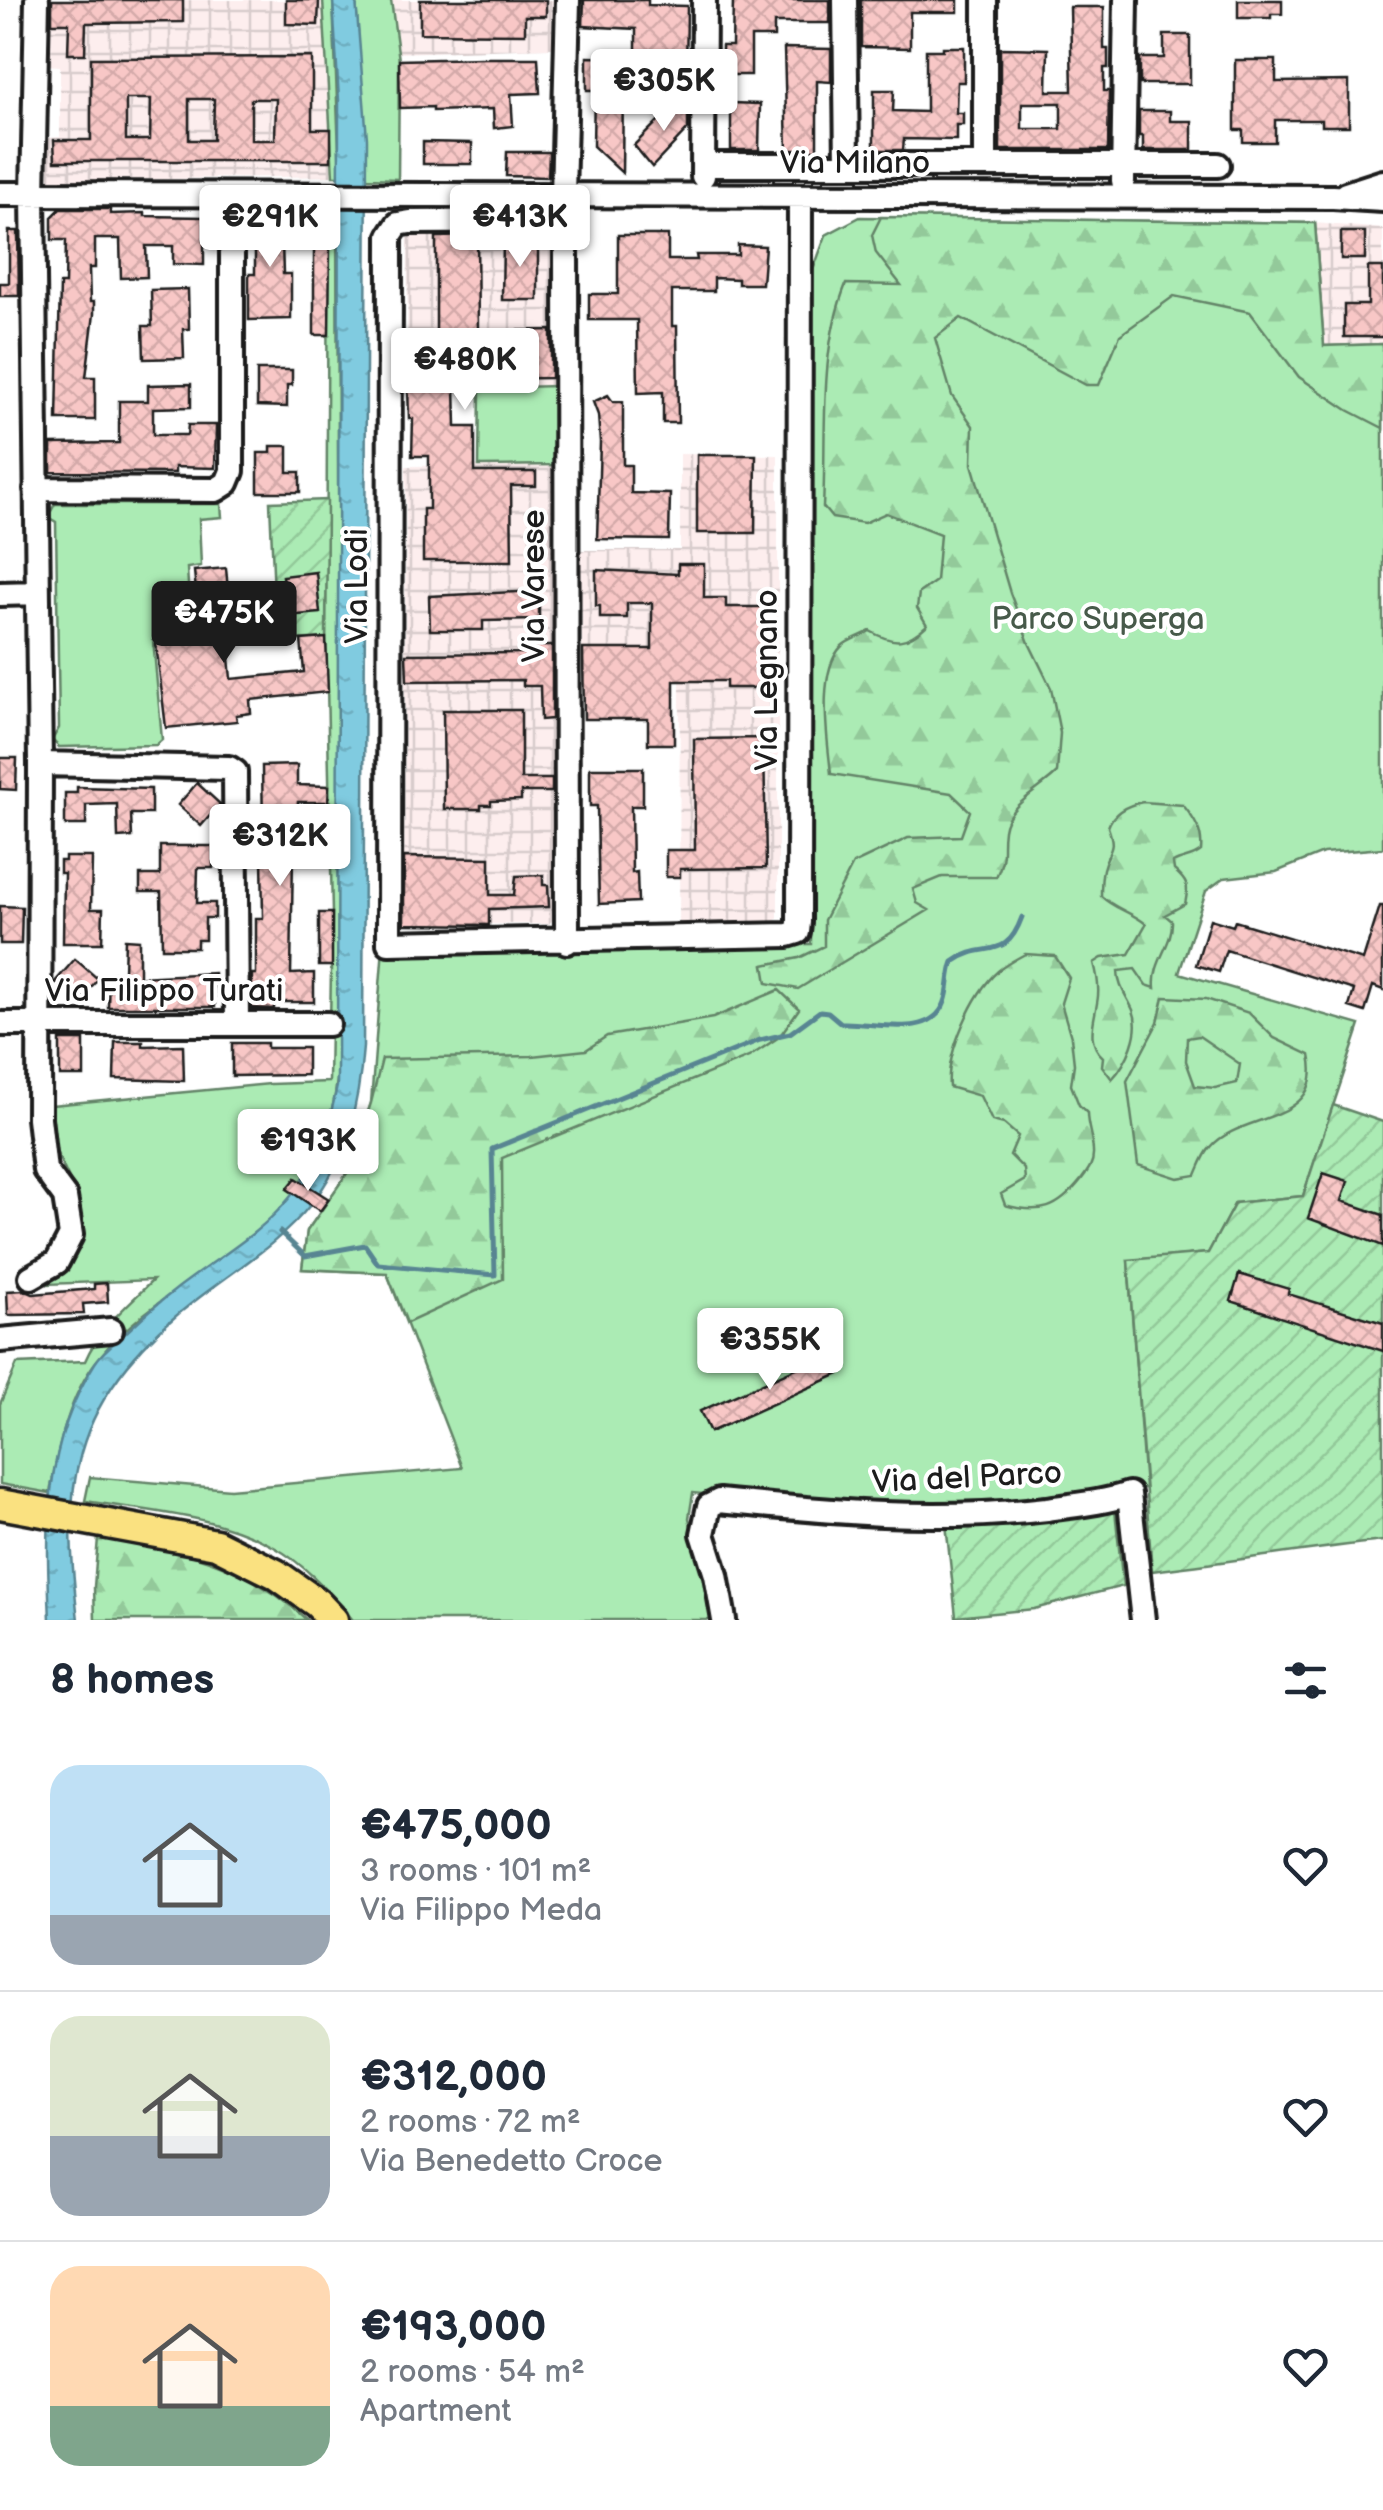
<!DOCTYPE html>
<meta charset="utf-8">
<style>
:root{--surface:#fff;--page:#f2f2f3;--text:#1f2937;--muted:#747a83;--line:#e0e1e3;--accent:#1c1c1c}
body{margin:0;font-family:"Balsamiq Sans",sans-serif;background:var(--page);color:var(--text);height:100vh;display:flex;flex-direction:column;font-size:38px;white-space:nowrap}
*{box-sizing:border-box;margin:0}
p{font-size:32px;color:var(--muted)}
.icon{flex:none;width:55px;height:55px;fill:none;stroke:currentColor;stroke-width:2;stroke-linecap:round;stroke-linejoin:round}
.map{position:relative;height:1620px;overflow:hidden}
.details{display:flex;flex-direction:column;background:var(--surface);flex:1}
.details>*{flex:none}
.price{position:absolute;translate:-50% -85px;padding:0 22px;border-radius:10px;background:#fff;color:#222;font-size:32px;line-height:65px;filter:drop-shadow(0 2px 5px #0008)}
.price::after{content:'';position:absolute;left:50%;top:60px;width:30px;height:22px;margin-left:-15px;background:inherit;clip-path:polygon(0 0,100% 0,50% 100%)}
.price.active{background:var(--accent);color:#fff}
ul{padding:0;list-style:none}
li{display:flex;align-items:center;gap:30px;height:250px;padding:0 50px}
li+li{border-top:2px solid var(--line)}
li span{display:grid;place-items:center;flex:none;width:280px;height:200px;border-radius:30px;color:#555}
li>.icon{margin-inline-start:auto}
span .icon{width:120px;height:120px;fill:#fffc;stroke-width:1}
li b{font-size:42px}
h2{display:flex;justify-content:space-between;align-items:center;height:120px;padding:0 50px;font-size:42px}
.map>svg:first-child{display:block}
.industrial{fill:url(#industrial-grid)}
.green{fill:#abebb4;stroke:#648468;stroke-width:2.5}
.forest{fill:url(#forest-firs);stroke:#648468;stroke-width:2.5;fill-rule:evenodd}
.garden{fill:url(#garden-furrows);stroke:#648468;stroke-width:2.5}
.water{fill:url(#water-ripples);stroke:#588592;stroke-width:2.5}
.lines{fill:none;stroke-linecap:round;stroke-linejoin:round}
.stream{stroke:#588592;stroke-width:5}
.building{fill:url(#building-cross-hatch);stroke:#1c1c1c;stroke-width:2.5;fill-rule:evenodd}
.minor-casing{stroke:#1c1c1c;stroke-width:30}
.major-casing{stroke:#1c1c1c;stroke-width:35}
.minor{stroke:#fff;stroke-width:22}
.major{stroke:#fae180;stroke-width:28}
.labels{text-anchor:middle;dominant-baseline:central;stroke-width:8;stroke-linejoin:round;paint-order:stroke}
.street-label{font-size:32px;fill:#1c1c1c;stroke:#fff}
.park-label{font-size:32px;fill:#475a4a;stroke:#fff}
</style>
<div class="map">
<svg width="1383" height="1620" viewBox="0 0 1383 1620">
<defs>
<pattern id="industrial-grid" width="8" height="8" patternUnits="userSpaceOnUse" patternTransform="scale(2.5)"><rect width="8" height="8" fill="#fdeeee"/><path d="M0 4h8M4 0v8" fill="none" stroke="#d8cccc"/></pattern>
<pattern id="forest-firs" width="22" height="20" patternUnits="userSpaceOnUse" patternTransform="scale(2.5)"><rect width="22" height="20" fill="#abebb4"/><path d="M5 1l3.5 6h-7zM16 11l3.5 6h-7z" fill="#93c99a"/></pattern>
<pattern id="garden-furrows" width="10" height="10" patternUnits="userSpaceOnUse" patternTransform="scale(2.5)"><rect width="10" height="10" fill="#abebb4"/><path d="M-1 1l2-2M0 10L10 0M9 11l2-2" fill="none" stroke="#93c99a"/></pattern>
<pattern id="water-ripples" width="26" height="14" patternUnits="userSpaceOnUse" patternTransform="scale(2.5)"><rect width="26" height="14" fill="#80cbe0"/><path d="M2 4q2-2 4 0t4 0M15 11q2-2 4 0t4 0" fill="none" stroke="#6eaec0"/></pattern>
<pattern id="building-cross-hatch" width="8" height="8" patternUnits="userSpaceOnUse" patternTransform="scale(2.5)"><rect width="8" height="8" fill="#f8c7c6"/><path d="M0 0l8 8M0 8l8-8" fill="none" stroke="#d4aaaa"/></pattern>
</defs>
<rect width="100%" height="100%" fill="#fff"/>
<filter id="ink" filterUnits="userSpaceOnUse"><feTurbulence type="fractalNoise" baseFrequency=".01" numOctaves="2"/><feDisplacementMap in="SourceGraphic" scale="20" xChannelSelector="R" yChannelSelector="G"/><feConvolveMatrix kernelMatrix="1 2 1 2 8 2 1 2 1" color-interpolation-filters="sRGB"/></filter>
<g filter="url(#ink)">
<path class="industrial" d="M46 0H323L333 176 49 181 47 138 60 137V66L47 65Z
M391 0H553L552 48 397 53Z
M1315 223 1383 229V344L1324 346Z
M416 234H550L557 242 556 386 407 384 408 238Z
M680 454 778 455V918L771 924 679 925 680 682H583L580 550H680Z
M557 465 558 914 549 924H404L406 466Z"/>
<path class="green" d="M323 0H333L340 176H333Z
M356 0H391L399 60 398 179 367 178Z
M337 211 340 967C339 1027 344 1090 321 1147 281 1248 163 1278 98 1359 69 1395 58 1448 50 1493L0 1484V1404L17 1364 85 1361C99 1328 128 1305 153 1280L47 1284 74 1253 79 1236 78 1198 51 1141 52 1105 270 1084 329 1082 332 913 326 638 328 212Z
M860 217 1315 223 1324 346 1383 344V848L1323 853 1276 872 1224 878 1206 891 1179 973 1360 1025 1303 1196 1235 1203 1208 1253 1128 1261 1145 1488 993 1508 856 1509 693 1493 689 1518 714 1620H353C330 1593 305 1564 274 1547 218 1515 147 1511 85 1501L90 1477 230 1489 462 1468 387 1273 302 1269 307 1231 348 1172 371 1103 383 947 412 949 811 944 812 273 826 235Z
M556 386 557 465 479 466 480 388Z
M55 504H221L222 517 199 519 201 566 187 568 191 634 153 639 162 740 156 745 59 747 52 740 59 728 56 522 48 517Z"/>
<path class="forest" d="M881 217 1315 223 1324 346 1383 344V428L1348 410 1299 377 1250 312 1174 296 1120 335 1099 385H1086L961 318 935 338 952 396 973 426 972 464 1010 593 1029 643 1051 688 1060 733 1057 773C1040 790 1007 805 1004 830 1001 853 1007 853 996 877H942L913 889 917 903 929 910 798 989 767 983 764 965 799 958 824 946V920L853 864 908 838 961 836 970 811 951 793 831 774C828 742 816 671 842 646 848 640 862 636 870 631 894 645 907 644 927 625L917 608 919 593 936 581 940 534 886 513 864 523 832 518 823 507C827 433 818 354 846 284L901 285 876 253 872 235Z
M1143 802 1183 805C1195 820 1203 832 1201 851 1191 859 1183 857 1173 863L1174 870C1188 882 1189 886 1185 904L1165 915 1172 921C1173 945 1152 962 1155 988L1146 985 1135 969 1118 971C1118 987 1127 996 1133 1010 1142 1032 1127 1063 1112 1079L1102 1066 1103 1057C1084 1040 1096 1018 1098 996 1099 985 1097 974 1094 963L1102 958 1129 954 1146 924C1132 912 1114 909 1101 896 1101 887 1101 878 1103 869 1108 849 1117 851 1108 827 1113 812 1127 805 1143 802Z
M1025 954 1055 956 1069 978 1061 1003 1071 1037 1074 1064 1071 1085 1079 1105 1087 1113C1087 1127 1093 1139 1093 1152 1094 1164 1087 1172 1081 1180 1058 1209 1041 1215 1005 1205L1001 1194 1025 1180 1024 1169 1010 1155 1018 1136 1004 1124 992 1121 980 1096 949 1087C946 1054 972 994 998 971 1006 964 1016 959 1025 954Z
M779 990 799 1009 779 1037 749 1057 502 1158 503 1279 407 1323 387 1273 302 1269 307 1231 348 1172 371 1103 382 1059 532 1056 586 1050 607 1036 713 1018Z
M1164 997 1206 999 1249 1013 1274 1038 1310 1055C1325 1125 1240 1112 1211 1147 1204 1154 1200 1166 1196 1175L1178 1178 1138 1165 1127 1081 1158 1022ZM1199 1036 1240 1064 1237 1083 1215 1088 1195 1086 1186 1061 1187 1038Z
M98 1538C179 1548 246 1563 307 1620H95L94 1587Z"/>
<path class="garden" d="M327 500 326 638 276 641 270 502Z
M1333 1105 1383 1122V1541C1306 1549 1230 1562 1152 1571L1128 1260 1208 1253 1235 1203 1303 1196Z
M1115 1510 1123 1586 1034 1609 956 1617 946 1524Z"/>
<path class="water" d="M333 0H356L367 139 363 1047C359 1102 347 1160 311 1204 281 1242 238 1268 200 1297 148 1335 98 1390 81 1453 65 1509 72 1564 78 1620H50C46 1527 43 1445 95 1363 104 1349 121 1338 133 1326 227 1236 309 1234 337 1086L339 101Z"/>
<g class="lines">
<path class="stream" d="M280 1232 305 1256 365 1245 378 1264 495 1275 492 1149 760 1040 790 1033 820 1011 828 1012 841 1023C872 1021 931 1041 945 1002 950 989 948 975 953 962 985 939 1005 964 1022 917"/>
</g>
<path class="building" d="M52 0H183V22L86 23 85 54H68L69 23H52Z
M286 0H319L318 25 286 24Z
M420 0H546V16H525V34L420 33Z
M584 0H648V5L687 6 686 78H648V89L623 90 622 173 593 146 594 90H587V57L636 58V29L583 26Z
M783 0H830V23H774V37H751V75H722V46H732L733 1Z
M861 0H958V12H910V48L861 47Z
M1238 0H1282V14H1271V18H1238Z
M1070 7H1104V49H1108V68H1104V91H1109L1108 150H1000V48L1048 49 1047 91H1072ZM1022 103H1061V129H1022Z
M1164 35H1190V84H1140V58H1164Z
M943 47H964V82H957L956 113H963V125H956V140L904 139 903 150H874V90H894L893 111 926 112V50H943Z
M784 48 831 49V82L817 81V150H787Z
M312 57V129H331V161H55L54 140H91V58ZM126 99H151L150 140H126ZM189 99H214L213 140H189ZM251 99H276L275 140H251Z
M484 58H538L540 93 511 94 513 126 494 128 493 109 433 111V107L400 108 399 60Z
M1235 60H1276V82L1349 81V126H1322V120H1275V142H1243V130H1235Z
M731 103 760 104 759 150H731Z
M675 104 688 105V129L652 167 634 145Z
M1139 111H1170V121H1192V150H1143V136H1139Z
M423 142 472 143V164H423Z
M507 152H549L548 177 506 176Z
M60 209H110V214L145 213V216L204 217V265L173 264V246H146L147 277 121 278 120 239H95V268H89L90 302H94V314L86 377H95V420H57L60 284H65L66 240H52V217Z
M255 214H291V242H282L283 274H291V319L249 320V274H255Z
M9 231H18L19 296H0V283H9Z
M1341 232H1365V259H1341Z
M618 235H668V260H697L696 255H738V245L765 246 762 284H738V279L714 278V291H672V326H677L678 423H663V392L638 393 637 320H589V294H618Z
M477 236 478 331 551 330V378L475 379V384H455L456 427H475V472H536V486H511L512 561H423V509H429V456H412L413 419H409L407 353H416V339H436V237Z
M503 240 538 241V300H502Z
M314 246 330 247 329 335H314Z
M1368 267H1383V337H1344V305H1368Z
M188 289 189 329H183L184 358 144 359 143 326H152L151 290Z
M257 370H292V385H287V407L257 406Z
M191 384V407L153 408V435H187L188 425H216L215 468 175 467V473L51 472V444L119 443V401H148V385Z
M608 395 613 402H623V465H631V493L670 494 669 540 597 539 600 442 598 415 593 402Z
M271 446H288V472H300V492H258V453H271Z
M697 455H756L755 533H697Z
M678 564H704V598H726V607H762L763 688H726V681H674V744H648V719H584L583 649H652V603H627V618H600V606H596V570L678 574Z
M226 568 233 645 228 646 231 679 304 672 301 640 326 638 328 692 250 700 251 713 236 715 237 721 166 728 156 644 201 640 194 571Z
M316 572 320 613 286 616 282 576Z
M539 591V620L483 621V630H430L429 596Z
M523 646H552V719L541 720 540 686H523V680L407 681 406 654 523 653Z
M443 710H521V779H552V792H521V800L491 801V805H481V809H444Z
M764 738 766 868 680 869V877H666V850H695L694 739Z
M0 758H17L16 790 0 789Z
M297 765V785L329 786 328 802H298L297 855H293L291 974 314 973V1002H274V1009L252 1008V974H256V918H263L262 855H257L258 828H263L262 766Z
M590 768H643V806H631L632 873 637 872 638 902 599 904 597 806H590Z
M197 783 220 804 201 826 178 805Z
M77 787 151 789V814H131L132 837 118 838 117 804 86 805V825H65V793H77Z
M160 846H213V868H198L197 903H215V918H205V940H197V948H162L161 892H140V875H160Z
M65 857H92L91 909H103L102 943H63L64 873H60V861H65Z
M404 857 490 858V895H514L516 876 543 875V885H548L549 907 489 909V925L404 924Z
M0 906 22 907 21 944H0Z
M1380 906H1383V990L1373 986 1365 1012 1349 1007 1354 990 1226 950 1219 972 1196 965 1210 919 1233 926 1235 921 1363 960Z
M319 913H332V966H319Z
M125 939 139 940V977L214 973 215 1007H108L109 973H124Z
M75 959 98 979 78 1002 55 982Z
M60 1040H84V1076H60Z
M115 1042H143V1046L183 1045 184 1081 114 1079Z
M232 1043H267V1048H307V1075L232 1076Z
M1323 1173 1348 1181 1342 1201 1383 1215V1246L1308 1218Z
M296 1178 329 1199 320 1211 287 1189Z
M1239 1274 1289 1289 1288 1294 1383 1323V1351L1231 1301Z
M107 1283 108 1302 83 1304 84 1314 8 1315 7 1291 24 1290 33 1294 94 1289V1284Z
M830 1353 839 1374 710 1432 700 1411Z"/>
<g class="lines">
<g class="minor-casing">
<path id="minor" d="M845 0 847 164
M703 165H1218
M985 165V0
M703 176 704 0
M1123 181 1126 0
M0 194 1333 197 1383 200
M1346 194 1383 182
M563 195 568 0
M36 489 216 490 227 483 232 471V195
M0 594 37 593
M40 764 229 768 235 772 237 1024
M567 942 566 230 543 221 410 222 398 224 390 236 389 943 788 935 798 932 799 922 800 196
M0 1024H328
M31 1277 57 1262 71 1235 65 1197 45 1170 39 1118 40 764 33 194 37 0
M0 1340 111 1330
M724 1620 716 1575 703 1534 709 1506 719 1501C831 1512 934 1522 1047 1509 1075 1505 1102 1503 1129 1494L1143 1620"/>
</g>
<g class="major-casing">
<path id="major" d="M0 1504 216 1544 276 1574 317 1603 333 1620"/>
</g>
<use href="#minor" class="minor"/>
<use href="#major" class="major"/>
</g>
</g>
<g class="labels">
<g class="street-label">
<text x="855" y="163">Via Milano</text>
<text transform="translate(357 586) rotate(-90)">Via Lodi</text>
<text transform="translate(534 586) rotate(-90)">Via Varese</text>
<text transform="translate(767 680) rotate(-90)">Via Legnano</text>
<text x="164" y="991">Via Filippo Turati</text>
<text transform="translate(967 1478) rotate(-3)">Via del Parco</text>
</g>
<g class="park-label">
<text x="1098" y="619">Parco Superga</text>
</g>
</g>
</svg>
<b class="price" style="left:664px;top:134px">€305K</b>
<b class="price" style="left:270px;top:270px">€291K</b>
<b class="price" style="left:520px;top:270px">€413K</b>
<b class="price" style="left:465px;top:413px">€480K</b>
<b class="price active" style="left:224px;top:666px">€475K</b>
<b class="price" style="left:280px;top:889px">€312K</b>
<b class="price" style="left:308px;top:1194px">€193K</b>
<b class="price" style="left:770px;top:1393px">€355K</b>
</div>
<section class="details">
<h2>8 homes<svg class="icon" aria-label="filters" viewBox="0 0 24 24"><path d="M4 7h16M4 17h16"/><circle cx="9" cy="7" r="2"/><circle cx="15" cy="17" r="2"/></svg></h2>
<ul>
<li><span style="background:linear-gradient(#bfe0f5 75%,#9aa5b1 0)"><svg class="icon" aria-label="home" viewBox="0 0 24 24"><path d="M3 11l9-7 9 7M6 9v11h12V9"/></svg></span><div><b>€475,000</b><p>3 rooms · 101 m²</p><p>Via Filippo Meda</p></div><svg class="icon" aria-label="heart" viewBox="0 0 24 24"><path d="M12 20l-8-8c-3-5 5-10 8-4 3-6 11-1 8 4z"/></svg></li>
<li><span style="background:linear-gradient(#dfe7d0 60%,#9aa5b1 0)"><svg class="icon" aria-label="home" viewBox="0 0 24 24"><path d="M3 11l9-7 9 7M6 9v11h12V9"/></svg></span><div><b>€312,000</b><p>2 rooms · 72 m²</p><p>Via Benedetto Croce</p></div><svg class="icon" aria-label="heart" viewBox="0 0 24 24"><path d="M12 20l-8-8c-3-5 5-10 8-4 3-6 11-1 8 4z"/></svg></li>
<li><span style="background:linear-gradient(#ffd9b3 70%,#7fa58c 0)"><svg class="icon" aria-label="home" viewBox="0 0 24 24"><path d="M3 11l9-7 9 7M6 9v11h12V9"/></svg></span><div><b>€193,000</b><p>2 rooms · 54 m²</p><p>Apartment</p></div><svg class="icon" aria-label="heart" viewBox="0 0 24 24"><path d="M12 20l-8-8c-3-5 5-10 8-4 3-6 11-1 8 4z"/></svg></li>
</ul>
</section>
